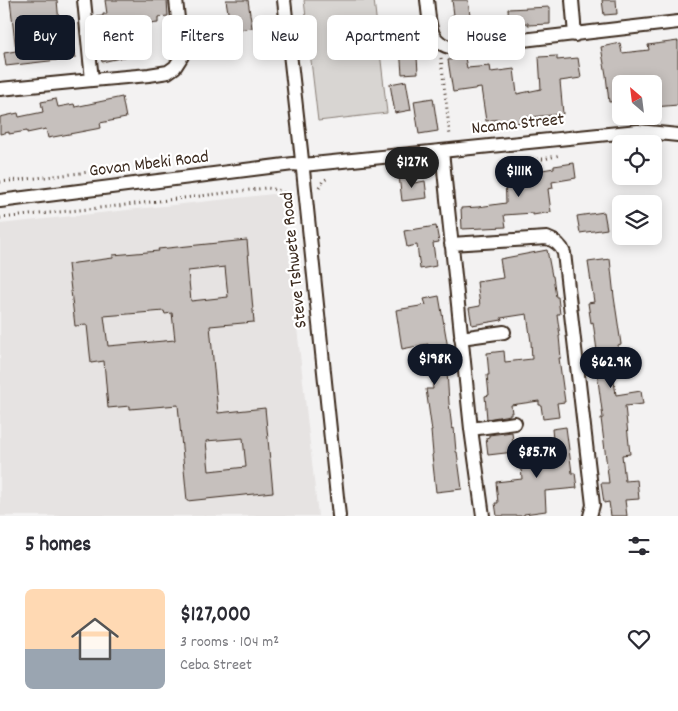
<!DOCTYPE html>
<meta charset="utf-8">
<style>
:root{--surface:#fff;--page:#f7f7f7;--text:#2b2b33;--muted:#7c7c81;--accent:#111827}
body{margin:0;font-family:Dekko,sans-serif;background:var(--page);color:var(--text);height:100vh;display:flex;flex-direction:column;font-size:19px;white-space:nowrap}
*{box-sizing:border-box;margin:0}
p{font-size:16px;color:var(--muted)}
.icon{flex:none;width:28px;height:28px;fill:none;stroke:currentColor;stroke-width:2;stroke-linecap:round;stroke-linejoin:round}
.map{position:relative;height:516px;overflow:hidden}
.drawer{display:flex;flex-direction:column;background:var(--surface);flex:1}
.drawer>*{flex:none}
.top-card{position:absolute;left:15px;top:15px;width:649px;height:45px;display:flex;gap:10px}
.needle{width:32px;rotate:332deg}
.fabs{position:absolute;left:612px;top:75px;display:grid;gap:10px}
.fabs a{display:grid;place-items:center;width:50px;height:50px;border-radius:8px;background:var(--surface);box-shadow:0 2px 12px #0003;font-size:25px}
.price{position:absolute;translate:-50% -42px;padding:0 11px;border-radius:18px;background:var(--accent);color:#fff;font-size:16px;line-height:32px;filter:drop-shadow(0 1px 2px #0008)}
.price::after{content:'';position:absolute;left:50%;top:30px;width:15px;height:11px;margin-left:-8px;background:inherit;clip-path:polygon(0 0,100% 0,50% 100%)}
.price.selected{background:#222;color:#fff}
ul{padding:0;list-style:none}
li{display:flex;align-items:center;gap:15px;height:125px;padding:0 25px}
li span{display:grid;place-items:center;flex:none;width:140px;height:100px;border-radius:8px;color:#555}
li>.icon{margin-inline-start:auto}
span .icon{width:60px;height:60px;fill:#fffc;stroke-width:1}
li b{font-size:21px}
h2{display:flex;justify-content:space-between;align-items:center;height:60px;padding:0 25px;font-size:21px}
.pill{padding:0 18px;border-radius:8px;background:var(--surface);box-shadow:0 2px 12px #0003;font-size:18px;line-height:45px}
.pill.selected{background:var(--accent);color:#fff}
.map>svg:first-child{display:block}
.built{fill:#e6e3e2}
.green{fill:#d8d5d2;stroke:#8a8078}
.building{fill:#c6c0bd;stroke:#3b2a1e;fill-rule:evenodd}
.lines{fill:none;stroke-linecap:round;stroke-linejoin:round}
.street-casing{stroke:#3b2a1e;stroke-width:16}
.path{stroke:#3b2a1e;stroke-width:3;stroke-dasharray:1 4;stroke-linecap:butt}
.street{stroke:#fff;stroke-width:12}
.labels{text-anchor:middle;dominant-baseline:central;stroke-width:4.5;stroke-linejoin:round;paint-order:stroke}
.street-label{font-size:18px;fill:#3b2a1e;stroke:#fff}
</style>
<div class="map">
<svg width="678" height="516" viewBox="0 0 678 516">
<rect width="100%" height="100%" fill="#f3f2f2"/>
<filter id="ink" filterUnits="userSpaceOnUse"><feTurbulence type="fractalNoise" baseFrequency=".02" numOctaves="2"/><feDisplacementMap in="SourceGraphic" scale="10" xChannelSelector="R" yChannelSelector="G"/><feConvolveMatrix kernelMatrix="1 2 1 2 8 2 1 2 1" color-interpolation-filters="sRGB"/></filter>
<g filter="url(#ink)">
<path class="built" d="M273 194 283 202 318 516H0V224Z"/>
<path class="green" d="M304 0H374L387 113 318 121Z"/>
<path class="building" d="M10 0H57L61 45 73 44 75 58 6 66 4 53 16 51Z
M105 0H167L168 16 158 17V23L127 26 133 55 102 62 94 17 103 16V14H107Z
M226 0H248L252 28 231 31Z
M452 0H468L472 31 454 33 452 15H454Z
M602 0H616L617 14 604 15Z
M550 7V24L528 25V23L509 24 508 9Z
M411 30 416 57H417L418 73 402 74 400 48H398L395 32Z
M678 41V105L654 107V84H621V101L609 102 606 75 601 47 620 43 622 53 649 50 648 45Z
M557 56V60L578 58 581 78 560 81 563 114 520 118 521 122 500 126 499 119 486 121 481 88 453 92 448 60 465 58 467 68 490 66 491 72 514 69 517 94 541 89 539 57Z
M406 81 411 110 395 113 390 84Z
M122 97 126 118 100 123 101 128 48 138 46 129 27 133V131L9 134V132L0 134V117L18 113 19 117 43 112 41 102 56 99 58 107 74 104 75 107Z
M433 98 438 131 419 134 414 101Z
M574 163 576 178 552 182 553 188 548 189 551 212 533 215V213L504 215 506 227 462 229 461 208 478 207 506 203 505 173 531 172 554 168V166Z
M413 175 414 183 425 181 427 198 402 201 399 176Z
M604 212 607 229 580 233 577 216Z
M436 226 439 242 433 243 436 266 420 269 417 245 407 247 404 231Z
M247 240 254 322 210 326 218 413 265 408 273 492 187 501 178 405 130 409V406L108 408 104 361 91 363 87 325 75 326 68 264 113 258V255L159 251 158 249ZM225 267 228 297 191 301 188 271ZM164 311 165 314 172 313 175 340 108 346 104 316ZM243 438 246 467 209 471 206 441Z
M547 250 552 276H553L556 297H558L560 314H557L560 336H559L561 358H559L565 402 557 403 559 417 543 419 541 405H539V401L511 405 512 413H510V415L487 419 485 396 489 395 487 375H489L487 353 504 351 505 362 532 359 531 342 527 314 501 318 502 320 472 325 469 308 480 306 477 282 503 278 500 259Z
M610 259 614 297 621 344 618 345 621 365 612 367 616 395 641 391 643 404 625 406 630 454 622 455 625 481 637 480 639 499 625 500 627 516H611L609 502 604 503 601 483H609L601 418H603L597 373 600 372 593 322 591 323 588 303 594 302 588 262Z
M439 296 449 354 446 355 449 403 452 429 454 428 456 452H457L462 489 436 492 432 455 433 454 431 431H432L426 389H433L428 344 402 349 396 310 426 305 424 299Z
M566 427 572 473H575L577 488 545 491 546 511 524 514V516H497L495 503H498L496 482 522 479 520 454 554 450 552 429Z
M512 432 514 452 488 455 486 438 489 437V435Z"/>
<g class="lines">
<g class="street-casing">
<path id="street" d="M84 0 92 80
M284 0 301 151 339 516
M427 0C430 21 427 43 453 48L678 22
M572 0 575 35
M0 89 92 80 149 75 168 72 175 67 182 56 176 0
M442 151 471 429 483 516
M0 201 293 164 303 165 638 131 678 135
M451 244 547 238C556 241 561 245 564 253L593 505 590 516
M461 338 504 332
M471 429 515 423"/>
</g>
<path class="path" d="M441 58 450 136
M507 160 544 159 560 155
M0 182 171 163
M319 187 323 181 328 178
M0 218 118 206 266 188C277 189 284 191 291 200"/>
<use href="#street" class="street"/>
</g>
</g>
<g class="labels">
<g class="street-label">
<text transform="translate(518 125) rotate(-6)">Ncama Street</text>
<text transform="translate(149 165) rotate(-7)">Govan Mbeki Road</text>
<text transform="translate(295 260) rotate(-96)">Steve Tshwete Road</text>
</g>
</g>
</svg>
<div class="fabs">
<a><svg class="needle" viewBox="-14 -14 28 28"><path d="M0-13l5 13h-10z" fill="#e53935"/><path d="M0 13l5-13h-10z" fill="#7c7c81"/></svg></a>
<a><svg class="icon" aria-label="locate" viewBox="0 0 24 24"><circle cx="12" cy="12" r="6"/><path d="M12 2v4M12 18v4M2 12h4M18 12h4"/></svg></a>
<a><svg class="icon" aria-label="layers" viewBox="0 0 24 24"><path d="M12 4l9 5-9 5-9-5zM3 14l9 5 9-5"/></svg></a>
</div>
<b class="price selected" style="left:412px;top:189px">$127K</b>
<b class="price" style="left:519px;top:198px">$111K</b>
<b class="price" style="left:435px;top:386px">$198K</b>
<b class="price" style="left:611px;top:389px">$62.9K</b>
<b class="price" style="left:537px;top:479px">$85.7K</b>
<div class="top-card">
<a class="pill selected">Buy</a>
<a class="pill">Rent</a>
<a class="pill">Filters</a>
<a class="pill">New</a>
<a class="pill">Apartment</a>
<a class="pill">House</a>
</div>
</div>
<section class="drawer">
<h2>5 homes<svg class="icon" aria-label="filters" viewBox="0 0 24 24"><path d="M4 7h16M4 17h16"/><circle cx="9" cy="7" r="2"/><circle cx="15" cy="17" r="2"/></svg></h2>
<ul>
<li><span style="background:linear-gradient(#ffd9b3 60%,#9aa5b1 0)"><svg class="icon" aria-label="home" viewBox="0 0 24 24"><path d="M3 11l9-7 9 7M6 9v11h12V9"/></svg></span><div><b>$127,000</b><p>3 rooms · 104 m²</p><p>Ceba Street</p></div><svg class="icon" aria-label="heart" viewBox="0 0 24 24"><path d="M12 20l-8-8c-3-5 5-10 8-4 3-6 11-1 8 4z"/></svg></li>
</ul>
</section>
